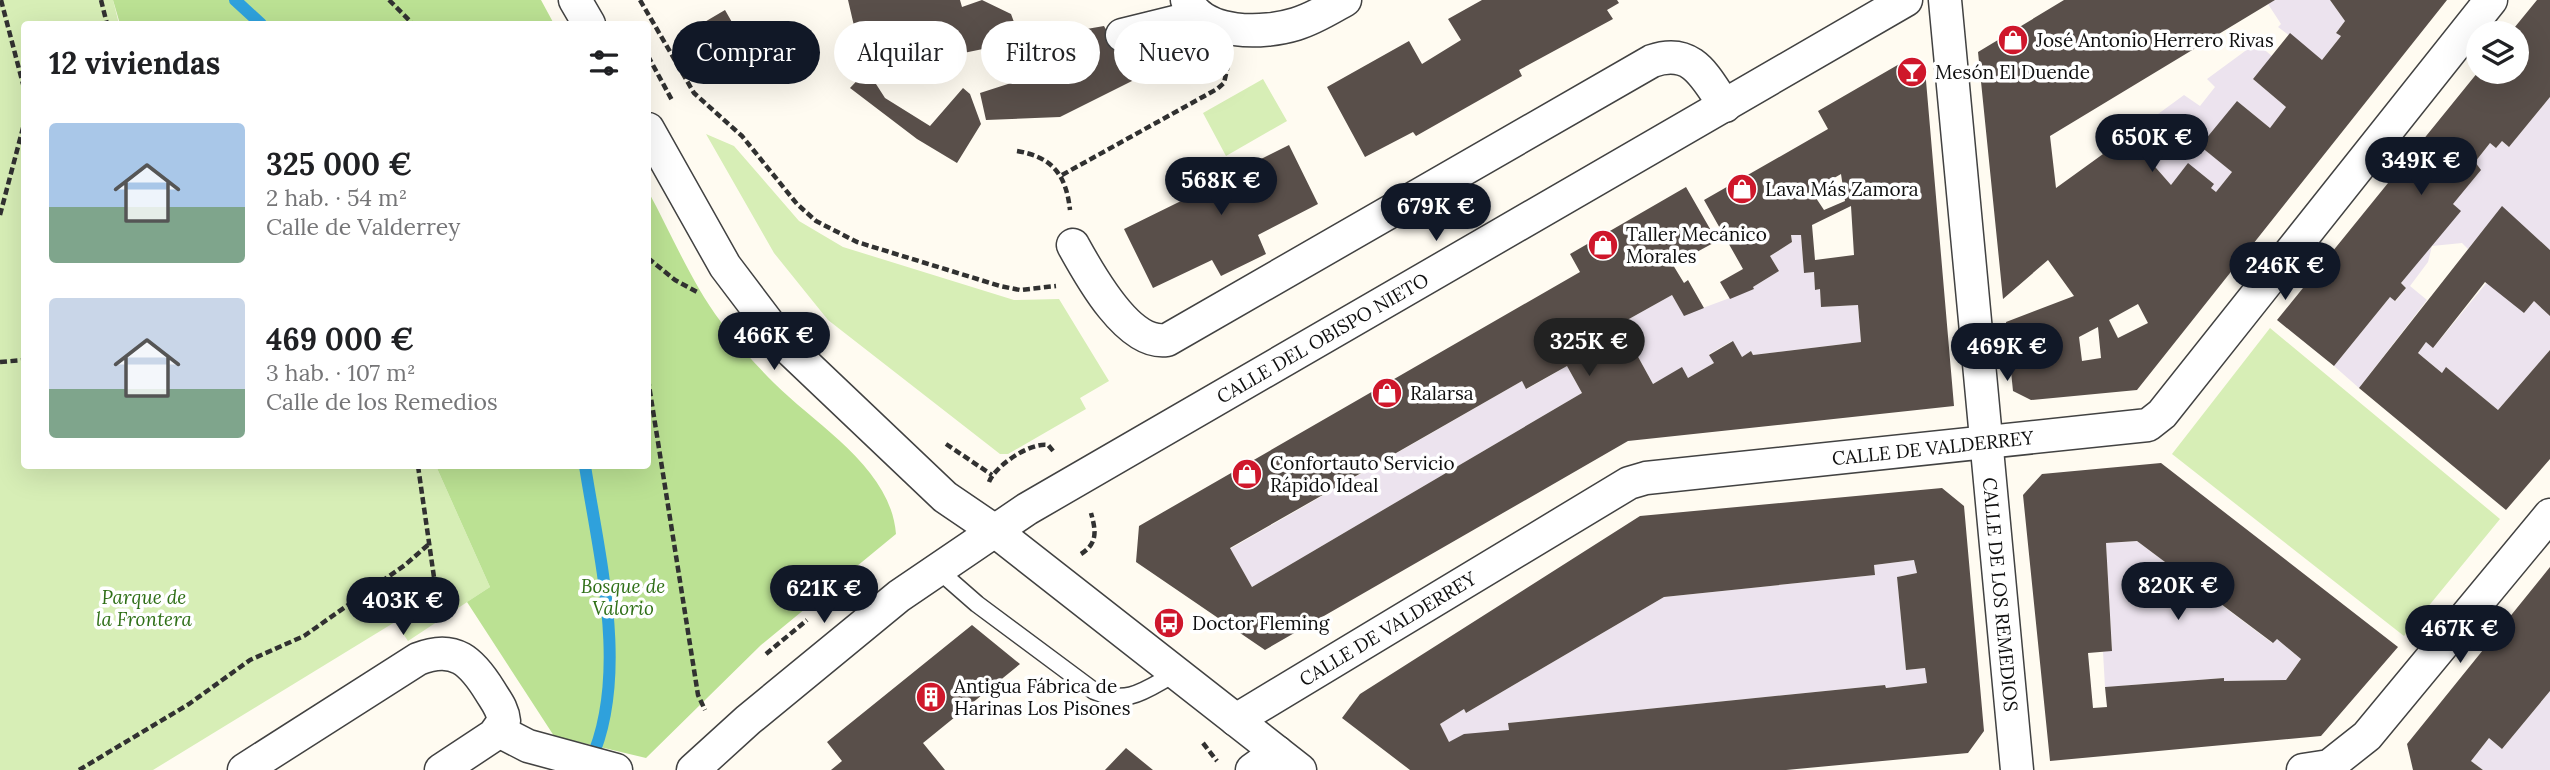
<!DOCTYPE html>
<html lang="es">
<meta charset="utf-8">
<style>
:root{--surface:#fff;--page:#f6f6f6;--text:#202124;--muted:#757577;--accent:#111827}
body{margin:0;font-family:Lora,serif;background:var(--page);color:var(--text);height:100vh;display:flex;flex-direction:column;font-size:26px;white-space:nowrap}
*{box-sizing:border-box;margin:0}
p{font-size:23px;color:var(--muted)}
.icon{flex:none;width:38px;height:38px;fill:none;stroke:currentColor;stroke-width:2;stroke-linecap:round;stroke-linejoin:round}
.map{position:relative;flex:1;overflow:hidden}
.side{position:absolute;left:21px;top:21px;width:630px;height:448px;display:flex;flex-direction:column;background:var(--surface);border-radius:7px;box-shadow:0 7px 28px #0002}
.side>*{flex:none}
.top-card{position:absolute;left:672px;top:21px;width:665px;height:63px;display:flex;gap:14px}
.controls{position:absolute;left:2466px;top:21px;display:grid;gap:14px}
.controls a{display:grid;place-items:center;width:63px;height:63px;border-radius:50%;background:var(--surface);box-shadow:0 7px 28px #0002;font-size:35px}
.price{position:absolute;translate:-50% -60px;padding:0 16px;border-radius:24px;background:var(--accent);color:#fff;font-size:23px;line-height:46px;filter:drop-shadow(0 2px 4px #0008)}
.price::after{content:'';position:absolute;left:50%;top:42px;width:21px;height:16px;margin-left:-10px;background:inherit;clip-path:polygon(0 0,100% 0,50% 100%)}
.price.selected{background:#222;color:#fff}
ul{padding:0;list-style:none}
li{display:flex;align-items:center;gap:21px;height:175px;padding:0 28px}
li span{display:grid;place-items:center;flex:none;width:196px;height:140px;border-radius:7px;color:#555}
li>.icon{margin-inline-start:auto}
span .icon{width:84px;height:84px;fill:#fffc;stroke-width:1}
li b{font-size:30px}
h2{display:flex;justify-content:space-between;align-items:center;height:84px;padding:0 28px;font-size:30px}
.pill{padding:0 24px;border-radius:32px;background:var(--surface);box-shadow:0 7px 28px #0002;font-size:24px;line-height:63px}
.pill.selected{background:var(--accent);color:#fff}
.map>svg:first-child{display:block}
.industrial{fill:#ece3ee}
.green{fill:#d7eeb6}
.forest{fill:#bbe193}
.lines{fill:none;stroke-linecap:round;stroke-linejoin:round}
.stream{stroke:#2fa1dc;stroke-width:12}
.building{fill:#594f4a;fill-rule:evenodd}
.service-casing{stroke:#424242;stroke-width:19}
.minor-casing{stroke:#424242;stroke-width:35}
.path{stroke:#313131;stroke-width:4.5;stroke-dasharray:7 3.5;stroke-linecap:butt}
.service{stroke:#fff;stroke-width:16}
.minor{stroke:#fff;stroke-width:32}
.labels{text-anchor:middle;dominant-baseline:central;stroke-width:7;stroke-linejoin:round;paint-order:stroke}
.poi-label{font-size:19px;fill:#0f0f0f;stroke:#fff;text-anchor:start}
.street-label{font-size:19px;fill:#0f0f0f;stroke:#fff}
.park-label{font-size:19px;font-style:italic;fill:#2f6f17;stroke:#fff}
</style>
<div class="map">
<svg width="2550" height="770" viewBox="0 0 2550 770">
<rect width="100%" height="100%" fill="#fffbf1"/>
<path class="industrial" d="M2275 0H2330L2345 21 2336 33 2341 36 2322 60 2278 27 2281 24 2268 4Z
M2256 43 2272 56 2253 79 2286 107 2270 128 2237 101 2201 146 2232 172 2216 192 2211 188 2213 183 2188 164 2171 185 2128 136 2184 95 2200 106 2215 87 2207 79Z
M2550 97V250L2502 207 2468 249 2462 243 2432 246 2428 262 2410 286 2427 300 2359 388 2334 366 2390 297 2396 301 2406 288 2401 283 2460 211 2453 204 2475 162 2490 143 2496 148 2502 141 2509 147Z
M1791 235H1801L1804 273 1814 272 1815 290 1820 289 1821 307 1858 305 1861 342 1753 355 1751 351 1742 357 1732 341 1709 354 1714 363 1688 378 1681 368 1653 384 1620 324 1672 295 1684 315 1754 289 1753 287 1779 271 1770 256 1792 242Z
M2488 281 2524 313 2534 301 2550 316V350L2498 410 2447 368 2442 373 2418 353 2426 342 2434 347Z
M1567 366 1582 393 1252 587 1230 549 1522 381 1527 389Z
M2137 541 2272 643 2277 639 2301 659 2286 680 2224 681 2223 678 2105 687 2103 652 2112 650 2106 543Z
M1914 560 1917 573 1897 577 1906 670 1925 668 1927 683 1886 688 1885 685 1508 723 1509 730 1449 742 1440 724 1464 709 1466 713 1664 597 1875 575 1874 565Z
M2550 691V770H2483L2471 761 2489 738 2502 749Z"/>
<path class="green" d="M0 0H113L119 24H24V466H436L490 587 408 641 395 622 153 770H0Z
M1263 79 1287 121 1226 156 1203 113Z
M706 134 734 146 799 221 843 247 1014 300 1059 299 1109 381 1080 398 1086 409 1008 454H1000L828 320 774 253Z
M2270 328 2500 519 2404 636 2172 454Z"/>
<path class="forest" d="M113 0H541L554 24H120Z
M648 191C672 235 691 282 721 322 737 344 755 364 774 383 817 426 891 468 896 534L761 645 646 758 554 736 467 602 490 587 436 466H648Z"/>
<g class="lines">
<path class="stream" d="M235 0 261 24
M585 466C599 556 630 676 590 762"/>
</g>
<path class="building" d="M848 0H960L962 7 982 0 1011 14 1021 41 949 56 930 46 920 22 858 43Z
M1482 0H1617L1619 3 1607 10 1613 19 1519 70 1522 76 1416 136 1413 132 1365 157 1327 87 1409 41 1422 64 1461 40 1448 19Z
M2064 0H2275L2050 136 2056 188 2128 136 2171 185 2188 163 2214 184 2211 188 2216 192 2232 172 2200 146 2237 101 2270 128 2286 107 2253 79 2290 33 2322 60 2341 36 2336 33 2345 21 2330 0H2447L2137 390 2031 400 2013 391 2006 322 2074 296 2048 260 2003 299 1978 52ZM2138 304 2148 323 2118 338 2109 320ZM2098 327 2101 358 2082 361 2079 337Z
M2537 0H2550V97L2509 147 2502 141 2496 148 2490 143 2475 162 2481 170 2453 204 2461 211 2401 283 2406 288 2395 301 2390 297 2334 366 2277 320 2478 72H2516V33H2510Z
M725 10 753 59 719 78 691 30Z
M1104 26 1134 80 1060 117 986 120 980 93 1039 74 1036 68 1061 54 1052 35Z
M1908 59 1925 69 1954 406 1628 441 1265 650 1136 562 1139 526 1580 272 1570 254 1686 187 1717 241 1673 265 1684 283 1688 280 1704 308 1684 316 1672 295 1620 324 1653 384 1682 367 1688 378 1714 363 1709 355 1733 341 1742 357 1751 351 1753 355 1861 342 1858 305 1821 307 1820 289 1815 290 1814 272 1804 273 1801 235H1791L1792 242 1770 256 1779 271 1753 287 1754 289 1730 299 1720 282 1743 269 1704 200 1828 129 1818 111ZM1841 174 1845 201 1824 210 1816 198 1817 188ZM1851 206 1854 255 1815 260 1812 225ZM1567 366 1582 393 1252 587 1230 548 1522 381 1526 389Z
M867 70 885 98 930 126 963 88 970 94 981 124 957 163 917 139 850 88Z
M1289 145 1318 204 1258 235 1266 254 1221 276 1212 260 1153 288 1124 229 1181 201 1173 183 1217 158 1227 176Z
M2502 206 2550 250V316L2534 301 2524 313 2485 282 2433 348 2426 342 2418 353 2442 373 2446 367 2498 410 2550 350V459L2506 510 2359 388Z
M2161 463 2398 647 2321 736 2050 761 2023 495 2042 474ZM2137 541 2273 643 2277 639 2301 659 2286 680 2224 681V678L2105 687 2107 707 2093 708 2088 653 2112 651 2106 543Z
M1942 488 1964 506 1984 731 1968 753 1786 770H1410L1342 718 1360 694 1640 516ZM1914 560 1917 573 1897 577 1906 670 1925 668 1927 683 1886 688 1885 685 1508 723 1509 730 1464 734 1449 742 1440 724 1464 709 1466 713 1664 597 1875 575 1874 565Z
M2550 567V691L2502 749 2489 738 2471 761 2483 770H2413L2407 744Z
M972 625 1020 664 923 743 945 770H831L842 761 827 742Z
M1126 748 1153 770H1105Z"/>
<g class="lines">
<g class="service-casing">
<path id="service" d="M937 569 977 604 1094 691C1129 706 1146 689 1176 673"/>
</g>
<g class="minor-casing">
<g id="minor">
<path d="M575 0 589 24"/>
<path d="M1187 0C1203 36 1264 34 1296 24 1313 19 1329 9 1345 0"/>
<path id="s1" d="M1945 0 2017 770"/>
<path d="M1122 35 1199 16"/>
<path d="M648 129 725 266 784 344 945 497 995 531 1300 770"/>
<path d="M1073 245C1089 274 1128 346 1167 340L1652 61C1693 47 1705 77 1725 106"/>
<path id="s2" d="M1236 720 1629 483 1646 478 2148 425 2162 414 2491 0"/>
<path d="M499 731 528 746 616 770"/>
<path d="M244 770 418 659C455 644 472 662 490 691 496 701 503 709 504 721L494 735 441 770"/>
<path id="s3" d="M693 770 748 720 899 596 1027 509 1906 0"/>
<path d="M1252 770 1277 752"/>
<path d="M2303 770 2329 766 2367 736 2550 515"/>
</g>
</g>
<path class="path" d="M1 0 24 88
M101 0 107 24
M389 0 413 24
M640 0 694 93 742 136 797 204 816 221 857 242 1000 286 1020 290 1056 286
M648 56 673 102
M1017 151C1052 157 1066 174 1070 210
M1062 175 1217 89 1224 83 1228 65
M0 215 24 124
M648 258 675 280 697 292
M0 362 24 360
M648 379 698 695 705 710
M946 444 992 475
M418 466 440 619
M989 482C995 466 1030 442 1048 445L1054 452
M1081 554C1098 543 1096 531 1091 513
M766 654 807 620
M1203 743 1217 761
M79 770 189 704 250 660 304 636 405 565 429 544"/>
<use href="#service" class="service"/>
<use href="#minor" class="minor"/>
</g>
<defs>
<g id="shop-disc" transform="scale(1.575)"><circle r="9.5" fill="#cf172b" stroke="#fff"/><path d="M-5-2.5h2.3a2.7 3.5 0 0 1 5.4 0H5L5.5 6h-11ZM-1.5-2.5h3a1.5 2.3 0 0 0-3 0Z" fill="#fff"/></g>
<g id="bar-disc" transform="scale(1.575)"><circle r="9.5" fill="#cf172b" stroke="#fff"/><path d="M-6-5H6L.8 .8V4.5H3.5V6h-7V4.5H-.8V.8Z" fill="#fff"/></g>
<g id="bus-disc" transform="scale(1.575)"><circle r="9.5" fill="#cf172b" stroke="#fff"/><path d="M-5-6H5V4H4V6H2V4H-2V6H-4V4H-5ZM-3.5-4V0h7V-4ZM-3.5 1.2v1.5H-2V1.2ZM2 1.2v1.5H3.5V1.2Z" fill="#fff"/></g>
<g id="building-disc" transform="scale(1.575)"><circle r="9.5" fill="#cf172b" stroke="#fff"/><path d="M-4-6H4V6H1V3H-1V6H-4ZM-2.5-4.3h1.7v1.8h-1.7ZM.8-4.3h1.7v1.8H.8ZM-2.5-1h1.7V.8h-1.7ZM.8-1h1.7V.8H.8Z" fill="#fff"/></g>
</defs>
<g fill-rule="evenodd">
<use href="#shop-disc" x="2013" y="40"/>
<use href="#bar-disc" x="1912" y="72"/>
<use href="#shop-disc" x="1742" y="189"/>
<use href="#shop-disc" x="1603" y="245"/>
<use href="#shop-disc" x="1387" y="393"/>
<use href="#shop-disc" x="1247" y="474"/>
<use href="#bus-disc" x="1169" y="623"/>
<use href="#building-disc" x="931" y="697"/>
</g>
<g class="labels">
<g class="poi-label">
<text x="2036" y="40">José Antonio Herrero Rivas</text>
<text x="1935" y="72">Mesón El Duende</text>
<text x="1765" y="189">Lava Más Zamora</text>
<text x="1626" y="234">Taller Mecánico<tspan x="1626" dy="22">Morales</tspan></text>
<text x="1410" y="393">Ralarsa</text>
<text x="1270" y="463">Confortauto Servicio<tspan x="1270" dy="22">Rápido Ideal</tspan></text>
<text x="1192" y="623">Doctor Fleming</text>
<text x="954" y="686">Antigua Fábrica de<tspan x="954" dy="22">Harinas Los Pisones</tspan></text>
</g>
<g class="street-label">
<text stroke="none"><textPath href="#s3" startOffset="766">CALLE DEL OBISPO NIETO</textPath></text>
<text stroke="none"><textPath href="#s2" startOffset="765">CALLE DE VALDERREY</textPath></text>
<text stroke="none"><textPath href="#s1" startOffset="597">CALLE DE LOS REMEDIOS</textPath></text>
<text stroke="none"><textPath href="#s2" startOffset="177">CALLE DE VALDERREY</textPath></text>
</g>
<g class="park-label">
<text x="623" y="586">Bosque de<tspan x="623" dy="22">Valorio</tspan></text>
<text x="144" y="597">Parque de<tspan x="144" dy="22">la Frontera</tspan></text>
</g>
</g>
</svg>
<div class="controls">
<a><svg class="icon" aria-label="layers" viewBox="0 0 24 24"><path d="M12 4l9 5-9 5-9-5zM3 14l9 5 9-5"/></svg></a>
</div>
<b class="price" style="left:2152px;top:174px">650K €</b>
<b class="price" style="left:2421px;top:197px">349K €</b>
<b class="price" style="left:1221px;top:217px">568K €</b>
<b class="price" style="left:1436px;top:243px">679K €</b>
<b class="price" style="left:2285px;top:302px">246K €</b>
<b class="price" style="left:774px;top:372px">466K €</b>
<b class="price selected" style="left:1589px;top:378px">325K €</b>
<b class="price" style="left:2007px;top:383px">469K €</b>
<b class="price" style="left:2178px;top:622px">820K €</b>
<b class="price" style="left:824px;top:625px">621K €</b>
<b class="price" style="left:403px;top:637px">403K €</b>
<b class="price" style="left:2460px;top:665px">467K €</b>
<div class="top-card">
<a class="pill selected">Comprar</a>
<a class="pill">Alquilar</a>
<a class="pill">Filtros</a>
<a class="pill">Nuevo</a>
</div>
<section class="side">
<h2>12 viviendas<svg class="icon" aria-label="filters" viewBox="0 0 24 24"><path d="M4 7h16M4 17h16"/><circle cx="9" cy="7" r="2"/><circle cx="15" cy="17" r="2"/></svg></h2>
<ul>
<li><span style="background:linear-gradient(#a9c7e8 60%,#7fa58c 0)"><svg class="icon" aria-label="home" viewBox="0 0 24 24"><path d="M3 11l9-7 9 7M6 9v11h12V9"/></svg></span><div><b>325 000 €</b><p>2 hab. · 54 m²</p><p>Calle de Valderrey</p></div></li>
<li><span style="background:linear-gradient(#c9d6e8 65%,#7fa58c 0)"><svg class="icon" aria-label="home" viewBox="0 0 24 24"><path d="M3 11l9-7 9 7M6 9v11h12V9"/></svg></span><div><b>469 000 €</b><p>3 hab. · 107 m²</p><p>Calle de los Remedios</p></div></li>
</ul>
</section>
</div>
